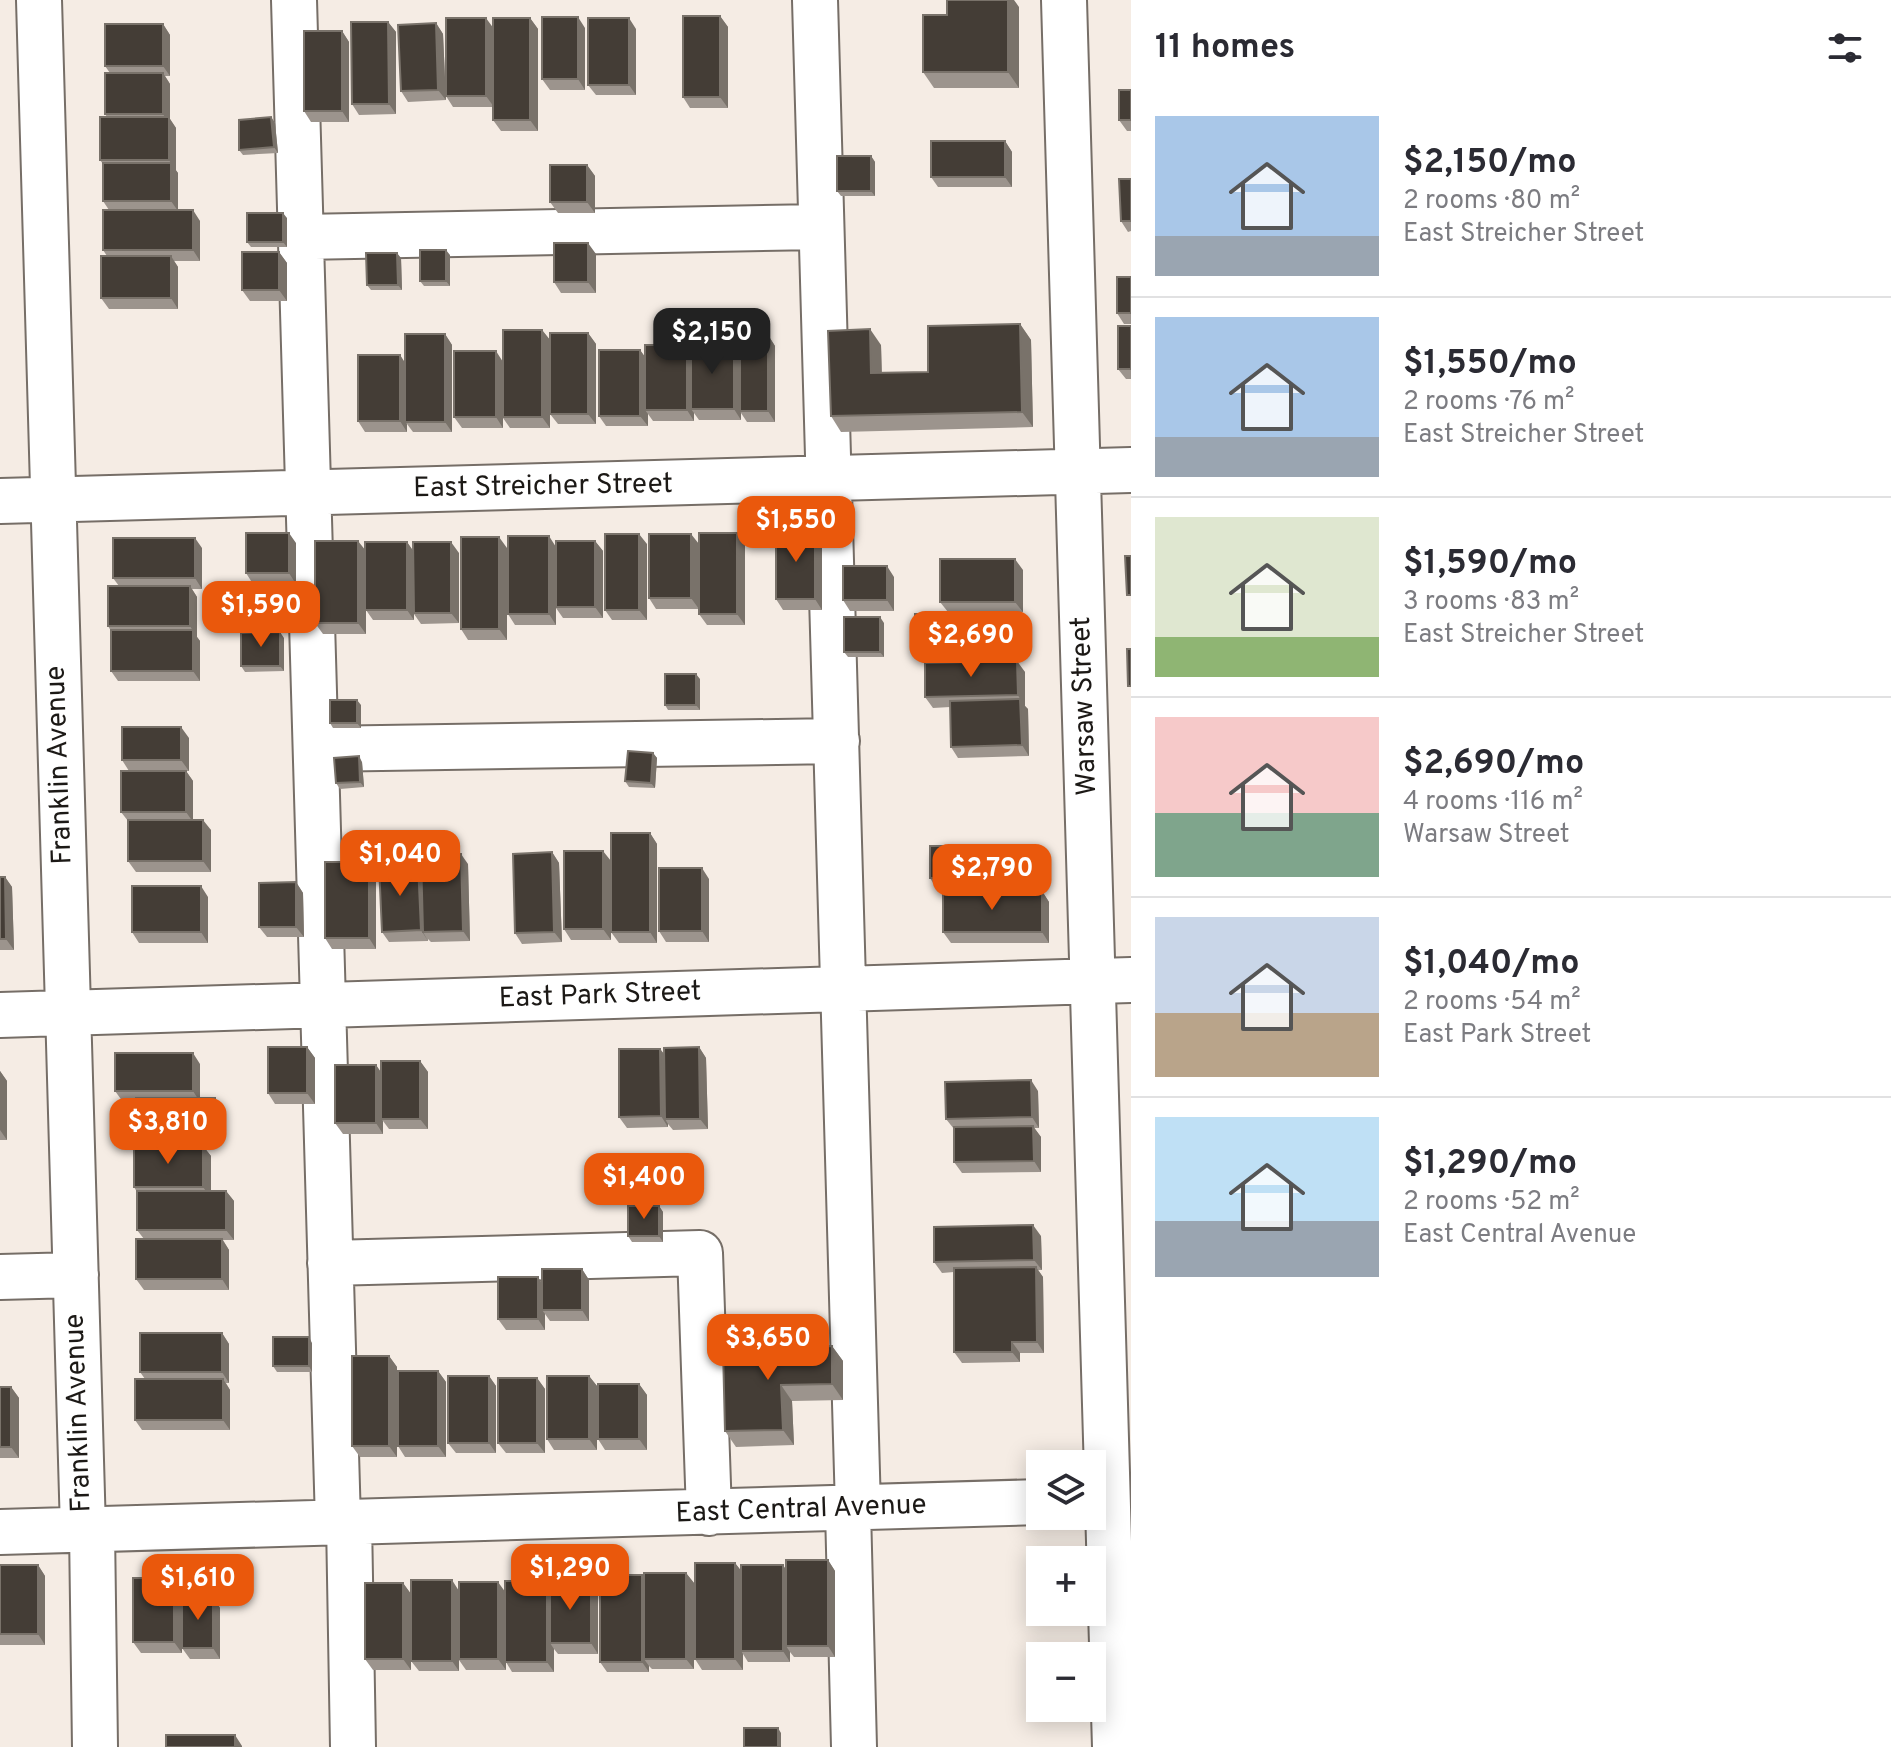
<!DOCTYPE html>
<meta charset="utf-8">
<style>
:root{--surface:#fff;--page:#f2f2f3;--text:#2b2b33;--muted:#7c7c81;--line:#e1e1e2;--accent:#ea580c}
body{margin:0;font-family:Overpass,sans-serif;background:var(--page);color:var(--text);height:100vh;display:flex;flex-direction:column;font-size:30px;white-space:nowrap}
*{box-sizing:border-box;margin:0}
p{font-size:26px;color:var(--muted)}
.icon{flex:none;width:44px;height:44px;fill:none;stroke:currentColor;stroke-width:2;stroke-linecap:round;stroke-linejoin:round}
.map{position:relative;flex:1;overflow:hidden}
.panel{display:flex;flex-direction:column;background:var(--surface);width:760px}
.panel>*{flex:none}
.buttons{position:absolute;left:1026px;top:1450px;display:grid;gap:16px}
.buttons a{display:grid;place-items:center;width:80px;height:80px;border-radius:0px;background:var(--surface);box-shadow:0 4px 20px #0003;font-size:40px}
.price{position:absolute;translate:-50% -68px;padding:0 18px;border-radius:16px;background:var(--accent);color:#fff;font-size:26px;line-height:52px;filter:drop-shadow(0 2px 4px #0008)}
.price::after{content:'';position:absolute;left:50%;top:48px;width:24px;height:18px;margin-left:-12px;background:inherit;clip-path:polygon(0 0,100% 0,50% 100%)}
.price.on{background:#222;color:#fff}
ul{padding:0;list-style:none}
li{display:flex;align-items:center;gap:24px;height:200px;padding:0 24px}
li+li{border-top:2px solid var(--line)}
li span{display:grid;place-items:center;flex:none;width:224px;height:160px;border-radius:0px;color:#555}
li>.icon{margin-inline-start:auto}
span .icon{width:96px;height:96px;fill:#fffc;stroke-width:1}
li b{font-size:34px}
h2{display:flex;justify-content:space-between;align-items:center;height:96px;padding:0 24px;font-size:34px}
main{display:flex;flex:1;min-height:0}
.map>svg:first-child{display:block}
.lines{fill:none;stroke-linecap:round;stroke-linejoin:round}
.minor-casing{stroke:#766e67;stroke-width:48}
.minor{stroke:#fff;stroke-width:44}
.wall{fill:#9c948d}
.shaded-wall{fill:#79726a}
.building{fill:#443d36;stroke:#79726a;stroke-width:2}
.labels{text-anchor:middle;dominant-baseline:central;stroke-width:8;stroke-linejoin:round;paint-order:stroke}
.street-label{font-size:28px;fill:#1c1916;stroke:#fff}
</style>
<main>
<div class="map">
<svg width="1131" height="1747" viewBox="0 0 1131 1747">
<rect width="100%" height="100%" fill="#f5ece4"/>
<g class="lines">
<g class="minor-casing">
<path id="minor" d="M39 0 83 1530
M294 0 338 1522
M815 0 858 1508
M1064 0 1115 1747
M302 237 820 227
M0 501 1131 470
M317 749 837 741
M0 1015 1131 980
M330 1263 700 1253 709 1513
M0 1277 76 1275
M848 1510 854 1747
M349 1521 353 1747
M92 1530 95 1747
M0 1532 1040 1502"/>
</g>
<use href="#minor" class="minor"/>
</g>
<path class="wall" d="M1019 7V88H934L923 72 947 15Z
M720 16 728 27V108H690L683 97Z
M530 18 538 29V131H501L493 120V107H453L446 96 493 28Z
M388 22 396 32V114L359 115 352 104Z
M436 23 443 34 446 100 408 102 401 91Z
M163 24 170 35V76H165L170 84V119L176 128V171L178 173V210L200 221V261H174L178 267V309H109L101 298 107 256 103 250 109 210 103 201V164L100 160 107 117 105 114 110 73 105 66Z
M585 28V90H550L542 79Z
M636 29V95H596L588 85Z
M342 31 349 42V122H311L304 111Z
M1131 90V131H1127L1119 120Z
M271 117 275 123 278 153 243 155 239 150Z
M1005 141 1012 152V187H938L931 177Z
M871 156 875 162V196H841L837 191Z
M587 165 595 176V213H558L550 202Z
M1131 179V231L1128 232 1121 221Z
M287 218V247H251L247 242Z
M279 252 287 263V301H250L242 290Z
M596 254V293H561L554 282Z
M450 255V286H424L420 281Z
M401 258 402 290H371L367 285Z
M1131 277V324H1124L1117 313Z
M1020 324 1031 340 1033 427 841 432 831 416 881 345 882 373 928 372Z
M1131 326V379H1126L1118 369Z
M542 330 550 340V428H510L503 418V428H462L454 417 503 361Z
M588 333 596 344V424H558L550 414Z
M445 334 452 345V432H413L407 424V432H365L358 421 400 355 405 363Z
M768 335 775 346V422H747L741 413V420H699L694 413V421H653L648 414V426H606L599 416 640 350 645 357 687 345 691 351H740Z
M595 541 603 551V618H563L556 608V625H515L508 614 556 546Z
M822 541V610H783L776 599Z
M407 542 413 551 459 553V623L421 624 414 614V620H373L366 610V634H323L315 623 365 551Z
M296 543V584H253L246 573Z
M745 543V625H707L699 614Z
M647 544V620H612L605 610Z
M699 544V609H656L649 598Z
M202 548V589H192L197 597V637L200 641V681H118L111 671V631L108 626 119 586 113 578Z
M507 548V640H468L461 629Z
M1023 570V612H948L940 602Z
M894 577V611H850L843 600Z
M292 600 291 632 253 631 249 625Z
M884 623V657H848L844 652Z
M1009 625V661L1025 672V706L1028 709 1029 756 958 758 951 747 950 707 933 708 925 697V663H923L915 652Z
M284 638V671L245 672 241 666Z
M700 679V710H668L665 705Z
M361 705V728H333L330 723Z
M189 738V771H186L193 781V820L211 830V872H136L128 861V821L121 812 129 771 122 760Z
M653 753 657 758 655 788 629 787 625 781Z
M362 762 364 787 340 789 336 783Z
M650 833 657 844V943H619L611 932Z
M552 852 559 863 562 942 522 944 515 933Z
M1020 857V889H937L930 878Z
M611 861V940H571L564 929Z
M418 863 422 869 468 864 470 941 431 942 428 939V941L389 942 382 932Z
M376 873V949H332L325 938Z
M0 877H5L12 887 14 950H0Z
M709 879V942H666L659 931Z
M296 882 303 893 304 937H267L259 927Z
M1042 891 1049 902V943H951L943 932Z
M208 897V943H139L132 932Z
M307 1047 315 1058V1104H275L268 1093Z
M699 1047 706 1058 708 1129 673 1130 668 1124V1127L627 1128 619 1117 660 1049 664 1054Z
M420 1061 428 1072V1129H389L383 1121V1134H343L335 1123 376 1065 381 1073Z
M200 1064V1098H215L222 1109V1145H144L136 1135V1102H123L115 1091Z
M0 1071 7 1081V1140H0Z
M1038 1091 1039 1128H1034L1041 1137V1172L962 1173 954 1162V1129L946 1119Z
M203 1146 211 1156V1191H226L234 1201V1240H223L229 1250V1290H144L136 1279 144 1239 137 1230V1192L134 1187Z
M659 1206 663 1212V1242H632L628 1236Z
M1041 1236 1042 1270H1038L1043 1277 1044 1353H1020V1362L962 1363 954 1352V1272L942 1273 934 1262Z
M582 1269 589 1280V1321H550L545 1314V1330H506L498 1319 542 1284Z
M222 1333 229 1344V1383H226L230 1390V1430H142L135 1420 145 1379 140 1372Z
M312 1343V1372H277L273 1366Z
M832 1346 843 1361V1400L792 1401 794 1445 736 1447 725 1431Z
M389 1356 397 1367V1457H360L352 1446Z
M438 1371 446 1382V1457H405L398 1446Z
M489 1376 496 1386V1453H456L448 1443Z
M589 1376 597 1386V1450H554L547 1439Z
M537 1378 545 1389V1453H506L498 1443Z
M639 1384 647 1395V1450H605L598 1439Z
M0 1387H11L19 1398V1458H0Z
M828 1560 835 1571V1657H794L790 1652V1662H748L743 1654V1670H702L695 1659 735 1563 741 1571 783 1565 786 1570Z
M0 1565H38L45 1576V1645H0Z
M686 1573 694 1583V1669H652L649 1666V1672H607L600 1662 642 1575 644 1579Z
M591 1580 598 1591V1654H558L554 1649V1672H512L506 1662V1670H466L459 1660V1671H419L411 1661 459 1590 505 1592Z
M403 1583 411 1594V1670H373L365 1659Z
M182 1588V1653H141L133 1642Z
M213 1597 220 1608V1659H190L182 1648Z"/>
<path class="shaded-wall" d="M1008 0H1014L1019 7V88L1008 72Z
M720 16 728 27V108L720 97Z
M578 17 585 28V90L578 79Z
M486 18 494 29V107L486 96Z
M530 18 538 29V131L530 120Z
M629 18 636 29V95L629 85Z
M388 22 396 32V114L389 104Z
M436 23 443 34 446 100 438 90Z
M163 24 170 35V76L163 66Z
M342 31 349 42V122L342 111Z
M163 73 170 84V119L176 128V171L169 160V124L163 114Z
M271 117 275 123 278 153 274 147Z
M1005 141 1012 152V187L1005 177Z
M871 156 875 162V196L871 191Z
M171 163 178 173V211L171 201Z
M587 165 595 176V213L587 202Z
M193 210 200 221V261L193 250Z
M283 213 287 218V247L283 242Z
M588 243 596 254V293L588 282Z
M446 250 450 255V286L446 281Z
M279 252 287 263V301L279 290Z
M397 253 401 258 402 290 398 285Z
M171 256 178 267V309L171 298Z
M1020 324 1031 340 1033 427 1022 412Z
M870 329 881 345 882 389 871 373Z
M542 330 550 340V428L542 417Z
M588 333 596 344V424L588 414Z
M445 334 452 345V432L445 422Z
M768 335 775 346V422L768 411Z
M734 342 741 353 740 411 741 413V420L734 409Z
M687 345 694 355 691 409 694 413V421L687 410Z
M640 350 648 361 645 410 648 414V426L640 416Z
M496 351 503 362V428L496 417Z
M400 355 407 366 405 422 407 424V432L400 421Z
M815 530 822 541V610L815 599Z
M289 533 296 543V584L289 573Z
M737 533 745 543V625L737 614Z
M639 534 647 544V620L639 610Z
M691 534 699 544V609L691 598Z
M549 536 556 547V625L549 614Z
M499 537 507 548V640L499 629Z
M195 538 202 548V589L195 578Z
M358 541 366 551V634L358 623Z
M595 541 603 551V618L595 607Z
M407 542 414 552V620L407 610Z
M451 542 459 553V623L451 613Z
M1015 559 1023 570V612L1015 602Z
M887 566 894 577V611L887 600Z
M190 586 197 597V637L200 641V681L193 671V631L190 626Z
M288 594 292 600 291 632 287 626Z
M1001 614 1009 625V663L1001 652Z
M880 617 884 623V657L880 652Z
M280 632 284 638V671L280 666Z
M1017 661 1025 672V706L1028 709 1029 756 1022 745 1020 699 1018 695Z
M696 674 700 679V710L696 705Z
M357 700 361 705V728L357 723Z
M181 727 189 738V771L181 760Z
M653 753 657 758 655 788 651 783Z
M359 756 362 762 364 787 360 782Z
M186 771 193 781V822L186 812Z
M203 820 211 830V872L203 861Z
M650 833 657 844V943L650 932Z
M1013 846 1020 857V889L1013 878Z
M603 851 611 861V940L603 929Z
M552 852 559 863 562 942 554 932Z
M461 854 468 864 470 941 463 931Z
M369 862 376 873V949L369 938Z
M418 863 425 874 423 932 428 941 421 930Z
M702 868 709 879V942L702 931Z
M5 877 12 887 14 950 6 939Z
M296 882 303 893 304 937 296 927Z
M201 886 208 897V943L201 932Z
M1042 891 1049 902V943L1042 932Z
M307 1047 315 1058V1104L307 1093Z
M699 1047 706 1058 708 1129 700 1119Z
M660 1049 668 1059 665 1119 668 1124V1127L661 1116Z
M193 1053 200 1064V1102L193 1091Z
M420 1061 428 1072V1129L420 1119Z
M376 1065 383 1075 381 1119 383 1121V1134L376 1123Z
M0 1071 7 1081V1140L0 1130Z
M1031 1080 1038 1091 1039 1128 1032 1117Z
M215 1098 222 1109V1145L215 1135Z
M1033 1126 1041 1137V1172L1034 1161Z
M203 1146 211 1156V1198L203 1187Z
M226 1191 234 1201V1240L226 1230Z
M659 1206 663 1212V1242L659 1236Z
M1033 1225 1041 1236 1042 1270 1034 1260Z
M222 1239 229 1250V1290L222 1279Z
M1036 1267 1043 1277 1044 1353 1037 1342Z
M582 1269 589 1280V1321L582 1310Z
M538 1277 545 1288 542 1310 545 1314V1330L538 1319Z
M222 1333 229 1344V1383L222 1372Z
M309 1337 312 1343V1372L309 1366Z
M1012 1342 1020 1353V1362L1012 1352Z
M832 1346 843 1361V1400L832 1384Z
M389 1356 397 1367V1457L389 1446Z
M438 1371 446 1382V1457L438 1446Z
M489 1376 496 1386V1453L489 1443Z
M589 1376 597 1386V1450L589 1439Z
M537 1378 545 1389V1453L537 1443Z
M223 1379 230 1390V1430L223 1420Z
M639 1384 647 1395V1450L639 1439Z
M781 1385 792 1401 794 1445 783 1430Z
M11 1387 19 1398V1458L11 1447Z
M828 1560 835 1571V1657L828 1646Z
M735 1563 743 1573 741 1651 743 1654V1670L735 1659Z
M38 1565 45 1576V1645L38 1634Z
M783 1565 790 1576 786 1646 790 1652V1662L783 1651Z
M686 1573 694 1583V1669L686 1659Z
M642 1575 649 1586 644 1659 649 1666V1672L642 1662Z
M174 1578 182 1588V1653L174 1642Z
M452 1580 459 1591V1671L452 1661Z
M591 1580 598 1591V1654L591 1643Z
M547 1581 554 1592 550 1643 554 1649V1672L547 1662Z
M498 1582 506 1593V1670L498 1659Z
M403 1583 411 1594V1670L403 1659Z
M213 1597 220 1608V1659L213 1648Z
M778 1728 781 1733V1747H778Z
M235 1735 242 1746V1747H235Z"/>
<path class="building" d="M947 0H1008V72H923V15H947Z
M683 16H720V97H683Z
M542 17H578V79H542Z
M446 18H486V96H446Z
M493 18H530V120H493Z
M588 18H629V85H588Z
M351 22H388L389 104H352Z
M436 23 438 90 401 91 398 25Z
M105 24H163V66H105Z
M304 31H342V111H304Z
M105 73H163V114H105Z
M1119 90H1131V120H1119Z
M100 117H169V160H100Z
M271 117 274 147 239 150V120Z
M931 141H1005V177H931Z
M837 156H871V191H837Z
M103 163H171V201H103Z
M550 165H587V202H550Z
M1119 179H1131V221H1121Z
M103 210H193V250H103Z
M247 213H283V242H247Z
M554 243H588V282H554Z
M420 250H446V281H420Z
M242 252H279V290H242Z
M366 253H397L398 285H367Z
M101 256H171V298H101Z
M1117 277H1131V313H1117Z
M1020 324 1022 412 831 416 828 331 870 329 871 373 928 372V326Z
M1118 326H1131V369H1118Z
M503 330H542V417H503Z
M550 333H588V414H550Z
M405 334H445V422H405Z
M740 335H768V411H740Z
M691 342H734V409H691Z
M645 345H687V410H645Z
M599 350H640V416H599Z
M454 351H496V417H454Z
M358 355H400V421H358Z
M776 530H815V599H776Z
M246 533H289V573H246Z
M699 533H737V614H699Z
M605 534H639V610H605Z
M649 534H691V598H649Z
M508 536H549V614H508Z
M461 537H499V629H461Z
M113 538H195V578H113Z
M315 541H358V623H315Z
M556 541H595V607H556Z
M365 542H407V610H365Z
M413 542H451V613H414Z
M1125 556H1131V595H1127Z
M940 559H1015V602H940Z
M843 566H887V600H843Z
M108 586H190V626H108Z
M250 593 288 594 287 626 249 625Z
M915 614H1001V652H915Z
M844 617H880V652H844Z
M111 630H193V671H111Z
M280 632V666H241V633Z
M1127 649H1131V686H1128Z
M1017 661 1018 695 925 697V663Z
M665 674H696V705H665Z
M1020 699 1022 745 951 747 950 701Z
M330 700H357V723H330Z
M122 727H181V760H122Z
M628 751 653 753 651 783 625 781Z
M359 756 360 782 336 783 334 758Z
M121 771H186V812H121Z
M128 820H203V861H128Z
M611 833H650V932H611Z
M930 846H1013V878H930Z
M564 851H603V929H564Z
M552 852 554 932 515 933 513 854Z
M461 854 463 931 423 932 421 855Z
M325 862H369V938H325Z
M418 863 421 930 382 932 379 865Z
M659 868H702V931H659Z
M0 877H5L6 939H0Z
M296 882V927H259V883Z
M132 886H201V932H132Z
M943 891H1042V932H943Z
M268 1047H307V1093H268Z
M699 1047 700 1119H665L664 1048Z
M619 1049H660L661 1116 619 1117Z
M115 1053H193V1091H115Z
M381 1061H420V1119H381Z
M335 1065H376V1123H335Z
M1031 1080 1032 1117 946 1119 945 1082Z
M136 1098H215V1135H136Z
M1033 1126 1034 1161 954 1162V1127Z
M134 1146H203V1187H134Z
M137 1191H226V1230H137Z
M628 1206H659V1236H628Z
M1033 1225 1034 1260 934 1262V1227Z
M136 1239H222V1279H136Z
M1036 1267 1037 1342H1012V1352H954V1268Z
M542 1269H582V1310H542Z
M498 1277H538V1319H498Z
M140 1333H222V1372H140Z
M273 1337H309V1366H273Z
M832 1346V1384L781 1385 783 1430 725 1431 723 1349Z
M352 1356H389V1446H352Z
M398 1371H438V1446H398Z
M448 1376H489V1443H448Z
M547 1376H589V1439H547Z
M498 1378H537V1443H498Z
M135 1379H223V1420H135Z
M598 1384H639V1439H598Z
M0 1387H11V1447H0Z
M786 1560H828V1646H786Z
M695 1563H735V1659H695Z
M0 1565H38V1634H0Z
M741 1565H783V1651H741Z
M644 1573H686V1659H644Z
M600 1575H642V1662H600Z
M133 1578H174V1642H133Z
M411 1580H452V1661H411Z
M550 1580H591V1643H550Z
M505 1581H547V1662H505Z
M459 1582H498V1659H459Z
M365 1583H403V1659H365Z
M182 1597H213V1648H182Z
M744 1728H778V1747H744Z
M166 1735H235V1747H166Z"/>
<g class="labels">
<g class="street-label">
<text transform="translate(543 487) rotate(-1)">East Streicher Street</text>
<text transform="translate(1085 706) rotate(-92)">Warsaw Street</text>
<text transform="translate(60 765) rotate(-92)">Franklin Avenue</text>
<text transform="translate(600 996) rotate(-2)">East Park Street</text>
<text transform="translate(79 1413) rotate(-92)">Franklin Avenue</text>
<text transform="translate(801 1510) rotate(-2)">East Central Avenue</text>
</g>
</g>
</svg>
<div class="buttons">
<a><svg class="icon" aria-label="layers" viewBox="0 0 24 24"><path d="M12 4l9 5-9 5-9-5zM3 14l9 5 9-5"/></svg></a>
<a>+</a>
<a>−</a>
</div>
<b class="price on" style="left:712px;top:376px">$2,150</b>
<b class="price" style="left:796px;top:564px">$1,550</b>
<b class="price" style="left:261px;top:649px">$1,590</b>
<b class="price" style="left:971px;top:679px">$2,690</b>
<b class="price" style="left:400px;top:898px">$1,040</b>
<b class="price" style="left:992px;top:912px">$2,790</b>
<b class="price" style="left:168px;top:1166px">$3,810</b>
<b class="price" style="left:644px;top:1221px">$1,400</b>
<b class="price" style="left:768px;top:1382px">$3,650</b>
<b class="price" style="left:570px;top:1612px">$1,290</b>
<b class="price" style="left:198px;top:1622px">$1,610</b>
</div>
<section class="panel">
<h2>11 homes<svg class="icon" aria-label="filters" viewBox="0 0 24 24"><path d="M4 7h16M4 17h16"/><circle cx="9" cy="7" r="2"/><circle cx="15" cy="17" r="2"/></svg></h2>
<ul>
<li><span style="background:linear-gradient(#a9c7e8 75%,#9aa5b1 0)"><svg class="icon" aria-label="home" viewBox="0 0 24 24"><path d="M3 11l9-7 9 7M6 9v11h12V9"/></svg></span><div><b>$2,150/mo</b><p>2 rooms · 80 m²</p><p>East Streicher Street</p></div></li>
<li><span style="background:linear-gradient(#a9c7e8 75%,#9aa5b1 0)"><svg class="icon" aria-label="home" viewBox="0 0 24 24"><path d="M3 11l9-7 9 7M6 9v11h12V9"/></svg></span><div><b>$1,550/mo</b><p>2 rooms · 76 m²</p><p>East Streicher Street</p></div></li>
<li><span style="background:linear-gradient(#dfe7d0 75%,#8fb573 0)"><svg class="icon" aria-label="home" viewBox="0 0 24 24"><path d="M3 11l9-7 9 7M6 9v11h12V9"/></svg></span><div><b>$1,590/mo</b><p>3 rooms · 83 m²</p><p>East Streicher Street</p></div></li>
<li><span style="background:linear-gradient(#f6c9c9 60%,#7fa58c 0)"><svg class="icon" aria-label="home" viewBox="0 0 24 24"><path d="M3 11l9-7 9 7M6 9v11h12V9"/></svg></span><div><b>$2,690/mo</b><p>4 rooms · 116 m²</p><p>Warsaw Street</p></div></li>
<li><span style="background:linear-gradient(#c9d6e8 60%,#b9a48a 0)"><svg class="icon" aria-label="home" viewBox="0 0 24 24"><path d="M3 11l9-7 9 7M6 9v11h12V9"/></svg></span><div><b>$1,040/mo</b><p>2 rooms · 54 m²</p><p>East Park Street</p></div></li>
<li><span style="background:linear-gradient(#bfe0f5 65%,#9aa5b1 0)"><svg class="icon" aria-label="home" viewBox="0 0 24 24"><path d="M3 11l9-7 9 7M6 9v11h12V9"/></svg></span><div><b>$1,290/mo</b><p>2 rooms · 52 m²</p><p>East Central Avenue</p></div></li>
</ul>
</section>
</main>
